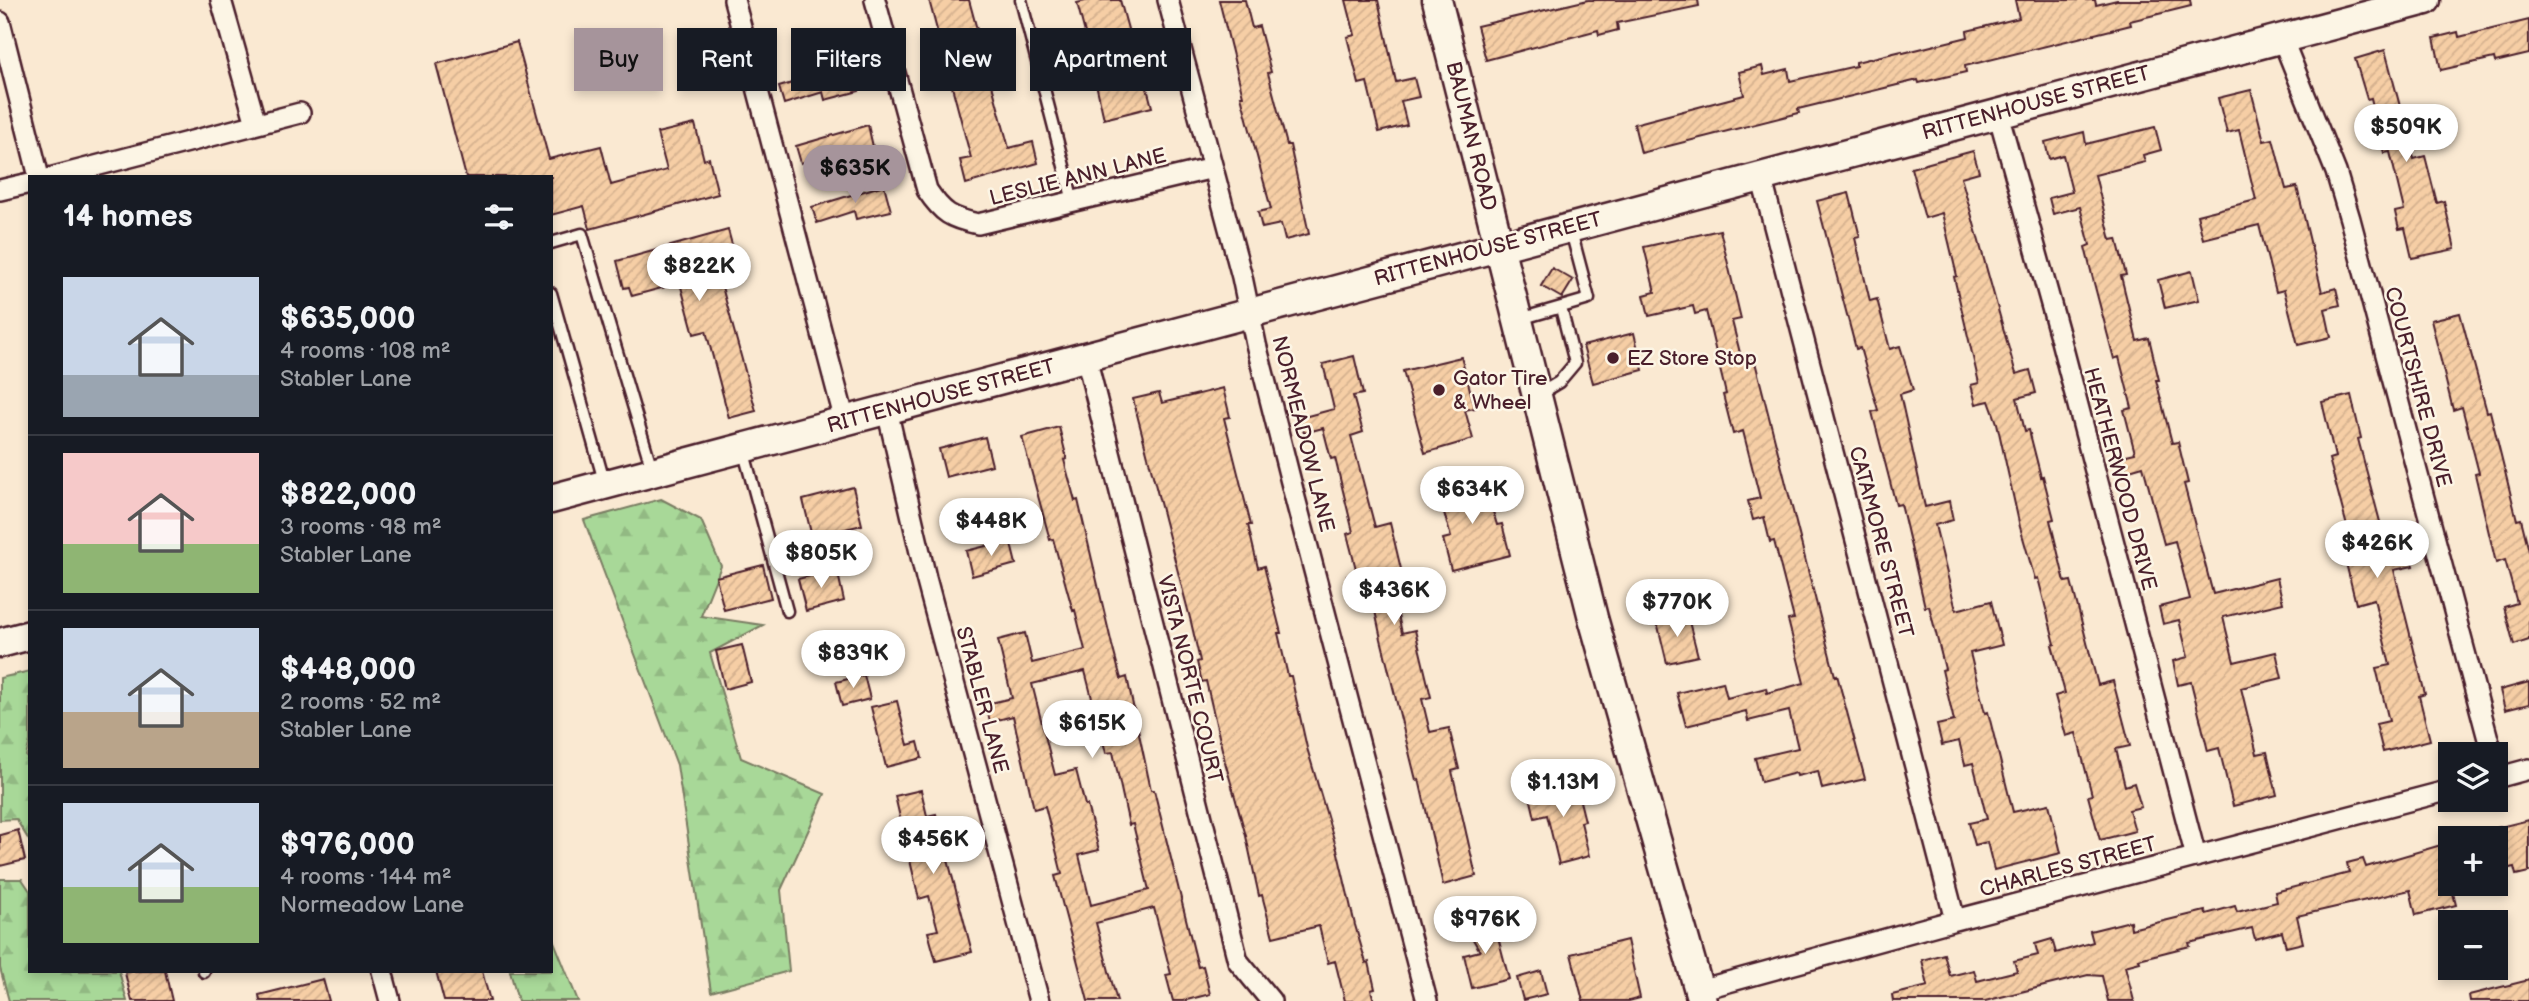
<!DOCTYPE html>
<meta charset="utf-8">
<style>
:root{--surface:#171b24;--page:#20242c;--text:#f1f3f6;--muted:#9ea1a6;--line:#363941;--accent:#a6949b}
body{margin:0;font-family:"Balsamiq Sans",sans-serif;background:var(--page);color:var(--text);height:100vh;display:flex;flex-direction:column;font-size:26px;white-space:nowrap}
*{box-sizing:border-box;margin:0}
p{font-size:23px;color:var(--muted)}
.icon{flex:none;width:38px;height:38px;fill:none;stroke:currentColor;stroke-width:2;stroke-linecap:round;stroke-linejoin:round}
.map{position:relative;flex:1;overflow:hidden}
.panel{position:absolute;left:28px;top:175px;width:525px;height:798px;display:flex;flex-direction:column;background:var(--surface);border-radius:0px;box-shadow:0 4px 10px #0003}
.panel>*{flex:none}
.top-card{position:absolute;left:574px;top:28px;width:665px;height:63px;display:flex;gap:14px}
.tools{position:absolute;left:2438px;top:742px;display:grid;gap:14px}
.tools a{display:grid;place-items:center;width:70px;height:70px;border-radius:0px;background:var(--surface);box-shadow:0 4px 10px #0003;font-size:35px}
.price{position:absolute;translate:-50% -60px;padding:0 16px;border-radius:24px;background:#fff;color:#222;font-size:23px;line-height:46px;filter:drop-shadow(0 2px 4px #0008)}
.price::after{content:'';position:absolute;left:50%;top:42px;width:21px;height:16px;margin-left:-10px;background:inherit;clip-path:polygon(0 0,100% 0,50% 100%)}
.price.active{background:var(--accent);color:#111}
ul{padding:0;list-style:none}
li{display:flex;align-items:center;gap:21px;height:175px;padding:0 35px}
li+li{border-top:2px solid var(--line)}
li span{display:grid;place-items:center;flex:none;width:196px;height:140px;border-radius:0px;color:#555}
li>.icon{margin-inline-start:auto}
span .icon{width:84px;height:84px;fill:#fffc;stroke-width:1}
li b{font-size:30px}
h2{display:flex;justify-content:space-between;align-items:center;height:84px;padding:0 35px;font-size:30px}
.chip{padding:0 24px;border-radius:0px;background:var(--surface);box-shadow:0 4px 10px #0003;font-size:24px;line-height:63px}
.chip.active{background:var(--accent);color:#111}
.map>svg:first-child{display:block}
.forest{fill:url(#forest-firs);stroke:#797c62;stroke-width:2}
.building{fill:url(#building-hatch);stroke:#4a1f2b;stroke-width:2;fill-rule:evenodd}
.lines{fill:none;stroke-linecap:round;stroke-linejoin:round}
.lane-casing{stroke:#4a1f2b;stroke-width:15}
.street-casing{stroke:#4a1f2b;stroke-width:24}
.secondary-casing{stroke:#4a1f2b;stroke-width:33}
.lane{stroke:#fcf5e5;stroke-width:10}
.street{stroke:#fcf5e5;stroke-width:19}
.secondary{stroke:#fcf5e5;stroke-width:28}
.poi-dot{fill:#4a1f2b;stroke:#fcf5e5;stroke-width:2.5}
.labels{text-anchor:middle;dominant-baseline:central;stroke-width:5;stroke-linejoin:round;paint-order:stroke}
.street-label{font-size:21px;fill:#4a1f2b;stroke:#fcf5e5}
.poi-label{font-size:21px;fill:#4a1f2b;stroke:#fcf5e5;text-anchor:start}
</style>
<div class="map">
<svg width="2529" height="1001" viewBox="0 0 2529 1001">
<defs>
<pattern id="forest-firs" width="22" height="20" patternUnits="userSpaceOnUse" patternTransform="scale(1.75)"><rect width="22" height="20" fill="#a8d898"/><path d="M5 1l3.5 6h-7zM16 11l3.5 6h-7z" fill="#92b983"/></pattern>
<pattern id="building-hatch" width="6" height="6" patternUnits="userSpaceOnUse" patternTransform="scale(1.75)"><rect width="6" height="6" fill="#f6cea5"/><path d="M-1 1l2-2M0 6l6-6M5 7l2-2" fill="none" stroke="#d4b08e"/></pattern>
</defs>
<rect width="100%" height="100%" fill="#fae9d2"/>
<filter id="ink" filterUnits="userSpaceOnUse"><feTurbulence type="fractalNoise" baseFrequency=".0143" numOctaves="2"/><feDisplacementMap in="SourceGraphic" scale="14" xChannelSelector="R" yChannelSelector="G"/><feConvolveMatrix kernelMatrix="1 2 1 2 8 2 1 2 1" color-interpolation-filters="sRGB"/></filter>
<g filter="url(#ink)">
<path class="forest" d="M661 499 701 520 721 566 701 616 763 625 710 653 741 758 825 794 781 890 789 971 711 992 677 765 584 520Z
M30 671V741L26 756 30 760V842L16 819 0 820V678Z
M0 879H22L30 891V971H119L127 1001H9L0 968Z
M551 934 578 1001H518L510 971H551Z"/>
<path class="building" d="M929 0H969L1009 148 1033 142 1038 163 966 184 960 160 971 158Z
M1089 0H1120L1134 51 1137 50 1152 107 1104 119 1090 57 1084 58 1083 52 1061 58 1057 41 1085 33 1077 3Z
M1219 0H1245L1252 28 1259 26 1271 72 1268 73 1287 145H1290L1309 234 1285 240 1281 224 1262 228 1258 212 1271 209 1241 96H1243Z
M1346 0H1378L1396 82 1414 78 1419 97 1401 101 1407 125 1379 132 1367 82 1359 84 1347 37 1355 35Z
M1588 0H1698L1699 6 1617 23 1618 30 1599 35 1598 30 1486 60 1477 26Z
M2015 0H2095L2096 5 2117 0H2190L2191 6 2130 21 2131 25 1965 66 1966 72 1919 83 1918 80 1798 109 1799 113 1641 153 1634 124 1744 95 1739 72 1762 66 1764 75 1788 69 1790 81 1856 66V62L1902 51 1903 53 1968 37 1967 31 2019 18Z
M2529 20V54L2495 62 2494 58 2441 70 2434 38 2458 32 2459 37Z
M517 42 549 159 601 146 611 185 667 170 657 133 695 124 704 160 709 158 718 194 590 229 584 206 551 215V177H466L436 64Z
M2385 50 2414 159 2425 156 2437 203 2444 201 2455 249 2412 258 2405 228 2399 229 2395 212 2404 210 2390 152 2384 153 2371 98 2367 99 2355 59Z
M853 65 859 91 825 100 823 92 784 104 779 87Z
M2251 90 2264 141 2273 139 2286 189 2297 187 2322 292 2336 288 2340 305 2325 309 2331 337 2298 345 2284 290 2276 292 2259 225 2203 239 2197 215 2256 200 2239 130 2227 133 2218 98Z
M868 125 874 151 840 159 838 154 801 163 796 146Z
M2155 127 2161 150 2143 155 2145 162 2095 175 2111 240 2117 239 2126 275 2121 276 2137 341 2149 338 2159 380H2156L2172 443 2178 442 2188 483 2184 484 2213 594 2277 578 2283 603 2223 617 2234 662 2276 652 2282 678 2241 688 2257 754 2267 752 2277 795 2233 806 2219 748 2208 751 2191 682 2178 685 2173 661 2188 657 2179 620 2163 624 2159 607 2190 599 2175 541 2164 544 2143 466 2126 471 2122 456 2135 453 2124 410 2132 408 2119 357 2114 359 2094 283 2085 247 2090 245 2080 207 2053 214 2049 198 2072 192 2063 155 2049 159 2045 142 2084 132 2086 144Z
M1973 151 1979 172 1961 177 2016 374 2030 370 2036 393 2017 398 2025 431 2029 430 2041 477 2043 476 2054 519 2050 520 2065 582 2071 581 2098 685 2113 681 2130 746 2116 749 2125 786 2134 783 2141 807 2129 810 2135 831 2100 840 2088 796 2092 795 2076 733 2066 736 2055 696 2065 693 2052 645 2055 644 2038 578 2035 579 2020 527 1997 423 1989 401 1976 404 1971 385 1979 383 1954 277 1957 276 1942 213 1925 218 1911 168Z
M884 185 891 211 856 219 854 211 817 223 812 207Z
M1849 193 1860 237 1855 238 1870 301 1877 299 1890 349 1900 346 1913 390 1900 394 1925 507 1949 501 1953 520 1935 525 1956 610 1991 601 2002 645 1970 653 1985 713 1988 712 2013 812 2049 804 2061 853 1994 870 1987 842 1975 845 1969 823 1987 819 1973 763 1965 765 1959 741 1942 745 1937 725 1954 721 1942 670 1945 669 1929 606 1925 607 1901 504 1896 505 1872 412 1878 410 1860 348 1856 349 1817 201Z
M728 230 738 267 718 272 756 411 729 418 706 331 694 334 680 283 632 296 629 287 624 288 617 261Z
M1720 230 1741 319 1732 321 1742 361 1754 358 1835 676 1837 675 1865 779 1822 789 1818 771 1797 776 1796 773 1761 782 1755 758 1798 748 1789 711 1748 721 1746 711 1686 726 1677 693 1723 682 1727 698 1766 688 1767 693 1804 683 1788 620 1794 619 1774 541 1770 542 1764 517 1753 520 1748 501 1760 498 1743 431 1733 434 1723 395 1726 394 1706 311 1695 314 1693 306 1649 316 1644 295 1655 292 1644 247Z
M1552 268 1573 280 1562 298 1541 286Z
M2192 271 2199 300 2165 308 2158 280Z
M2460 313 2487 412 2490 411 2517 520 2521 519 2529 551V640L2514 645 2504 607 2517 603 2505 560 2496 563 2475 474 2479 473 2462 407 2453 410 2431 320Z
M1634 333 1643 370 1593 383 1583 346Z
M1354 356 1363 394 1353 396 1363 432 1351 436 1375 527 1390 523 1406 590 1393 593 1402 633 1415 630 1431 697 1422 699 1430 732 1449 728 1459 769 1452 771 1476 876 1443 885 1419 779 1416 780 1381 639 1370 587 1351 592 1347 576 1357 573 1347 534 1353 532 1335 458 1331 459 1323 428 1304 433 1300 418 1334 409 1323 364Z
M1461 357 1475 408 1465 410 1473 439 1425 453 1403 371Z
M1223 388 1230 417 1224 418 1251 525H1248L1258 568 1264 566 1281 633H1278L1288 676H1291L1307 748 1338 853 1355 925 1366 963 1369 962 1375 989 1371 990 1374 1001H1345L1335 961 1328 963 1319 926 1273 937 1262 895 1259 896 1246 836 1225 762 1206 681 1202 682 1197 662 1200 661 1191 622 1133 399 1159 393 1162 403Z
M2351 395 2361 438 2358 439 2388 552 2408 547 2413 566 2394 570 2425 694 2419 696 2430 740 2383 752 2376 724 2389 721 2376 668 2390 665 2374 599 2356 604 2346 563 2356 560 2329 459 2335 457 2322 402Z
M1059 427 1067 459 1064 460 1075 501 1078 500 1112 645 1121 679 1127 677 1151 790H1154L1198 967 1203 966 1210 994 1183 1001H1173L1166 975 1171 974 1154 908 1096 923 1117 1001H1088L1055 876 1062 874 1045 806 1034 809 1013 716 990 722 986 704 1012 698 998 640 1025 633 1032 663 1085 650 1075 610 1073 611 1053 539 1050 540 1022 437ZM1085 671 1106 753 1113 752 1129 825 1133 824 1149 890 1091 905 1079 855 1099 850 1087 805H1085L1076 770 1055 775 1032 684Z
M985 437 992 465 946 477 939 449Z
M1483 478 1497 525 1502 524 1510 555 1451 570 1443 539 1451 537 1438 492Z
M853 487 862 525 812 537 803 500Z
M1010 540 1016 564 972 576 966 551Z
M763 565 771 598 724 610 716 577Z
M837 569 844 601 806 611 798 579Z
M1687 614 1698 656 1667 663 1657 622Z
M882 633 890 664 860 671 853 640Z
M742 645 751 682 725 689 716 651Z
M864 675 870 699 842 706 836 682Z
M2529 682V704L2505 710 2500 690Z
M897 701 908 745 918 742 922 758 886 767 871 707Z
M1575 781 1585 821 1581 822 1589 856 1559 864 1547 815 1535 818 1529 792Z
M921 790 927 816 936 814 972 952 936 961 928 932 938 930 929 896 919 899 895 796Z
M2529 820V872L2516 875 2514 867 2496 871V828Z
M18 830 25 860 0 866V835Z
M2441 845 2456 905 2416 915 2410 890 2297 916 2303 943 2286 947 2282 932 2255 939 2252 928 2189 943 2190 946 2139 959 2140 962 2125 966 2134 1001H2108L2102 976 2088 975 1985 1001H1893L1892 995 1928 986 1922 960 1944 954 1950 976 1974 970 1977 981 2017 971 2014 961 2038 955 2035 944 2052 939 2056 953 2093 942 2090 931 2130 921 2131 929 2205 911 2206 914 2235 906 2237 912 2277 902 2275 892 2349 873 2347 863 2363 859 2366 867Z
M1483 915 1499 941 1509 979 1472 988 1464 955 1480 951 1465 926Z
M1627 940 1640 998 1629 1001H1583L1571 954Z
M133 971H165L172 1001H132L125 973Z
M436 971H482L490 1001H444Z
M1541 971 1547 994 1523 1000 1517 978Z
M323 979 329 1001H260L259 995Z
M2529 980V1001H2470L2469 995Z"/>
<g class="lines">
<g class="lane-casing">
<path id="lane" d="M1021 0 1073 201
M551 243 582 234 652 469
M551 293 604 481
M1520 319 1589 299 1571 231
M1539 394 1559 382 1575 363 1561 308
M743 449 787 611
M204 971V972"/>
</g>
<g class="street-casing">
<path id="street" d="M221 0 256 124
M734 0 845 421
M875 0 927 190C943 214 951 218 978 224L1213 168
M1168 0 1242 277 1256 344 1295 498 1427 1001
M0 22 39 177
M2282 38 2336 172 2350 219 2492 754
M1998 113 2059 333 2196 857
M1761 176 1955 920
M53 177 300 113
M0 190 30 183
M1086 357 1238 961 1271 1001
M887 410 926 578 1039 1001
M2496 778 2529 769
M382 971 390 1001
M1699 990 1955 920 2450 790"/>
</g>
<g class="secondary-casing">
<path id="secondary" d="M1437 0 1593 618 1702 1001
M551 499 2426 0
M0 643 30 635"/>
</g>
<use href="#lane" class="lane"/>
<use href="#street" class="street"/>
<use href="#secondary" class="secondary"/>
</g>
</g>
<g class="poi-dot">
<circle cx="1613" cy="358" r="7"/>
<circle cx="1439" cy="390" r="7"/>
</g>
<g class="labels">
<g class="street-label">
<text transform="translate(2036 103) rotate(-15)">RITTENHOUSE STREET</text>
<text transform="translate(1471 136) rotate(76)">BAUMAN ROAD</text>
<text transform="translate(1078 177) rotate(-14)">LESLIE ANN LANE</text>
<text transform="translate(1488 249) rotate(-15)">RITTENHOUSE STREET</text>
<text transform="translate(2418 387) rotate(75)">COURTSHIRE DRIVE</text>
<text transform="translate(941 396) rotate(-15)">RITTENHOUSE STREET</text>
<text transform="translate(1303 434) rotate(76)">NORMEADOW LANE</text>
<text transform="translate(2120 479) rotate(75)">HEATHERWOOD DRIVE</text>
<text transform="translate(1881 542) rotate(75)">CATAMORE STREET</text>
<text transform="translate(1190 679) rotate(76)">VISTA NORTE COURT</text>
<text transform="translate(982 700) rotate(75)">STABLER LANE</text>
<text transform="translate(2068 867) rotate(-15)">CHARLES STREET</text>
</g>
<g class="poi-label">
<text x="1627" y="358">EZ Store Stop</text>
<text x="1453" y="378">Gator Tire<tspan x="1453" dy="24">&amp; Wheel</tspan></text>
</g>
</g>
</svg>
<div class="tools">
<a><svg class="icon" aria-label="layers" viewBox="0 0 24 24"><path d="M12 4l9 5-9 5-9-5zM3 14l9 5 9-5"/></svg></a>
<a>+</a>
<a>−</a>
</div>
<b class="price" style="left:2406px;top:164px">$509K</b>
<b class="price active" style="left:855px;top:205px">$635K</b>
<b class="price" style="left:699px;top:303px">$822K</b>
<b class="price" style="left:1472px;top:526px">$634K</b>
<b class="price" style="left:991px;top:558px">$448K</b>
<b class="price" style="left:2377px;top:580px">$426K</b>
<b class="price" style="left:821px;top:590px">$805K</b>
<b class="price" style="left:1394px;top:627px">$436K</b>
<b class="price" style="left:1677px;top:639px">$770K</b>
<b class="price" style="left:853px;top:690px">$839K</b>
<b class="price" style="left:1092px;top:760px">$615K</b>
<b class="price" style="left:1563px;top:819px">$1.13M</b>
<b class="price" style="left:933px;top:876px">$456K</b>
<b class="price" style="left:1485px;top:956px">$976K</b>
<div class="top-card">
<a class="chip active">Buy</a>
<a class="chip">Rent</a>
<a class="chip">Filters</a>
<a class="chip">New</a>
<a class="chip">Apartment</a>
</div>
<section class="panel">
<h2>14 homes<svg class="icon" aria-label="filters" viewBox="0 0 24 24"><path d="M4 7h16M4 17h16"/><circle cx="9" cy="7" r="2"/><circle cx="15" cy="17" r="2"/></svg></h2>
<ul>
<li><span style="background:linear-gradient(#c9d6e8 70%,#9aa5b1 0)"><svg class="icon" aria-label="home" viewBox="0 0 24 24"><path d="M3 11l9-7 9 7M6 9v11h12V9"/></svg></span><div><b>$635,000</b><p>4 rooms · 108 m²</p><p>Stabler Lane</p></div></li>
<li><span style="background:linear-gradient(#f6c9c9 65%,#8fb573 0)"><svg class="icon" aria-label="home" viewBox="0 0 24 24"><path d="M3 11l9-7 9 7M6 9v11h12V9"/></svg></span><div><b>$822,000</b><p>3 rooms · 98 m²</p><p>Stabler Lane</p></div></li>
<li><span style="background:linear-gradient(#c9d6e8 60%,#b9a48a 0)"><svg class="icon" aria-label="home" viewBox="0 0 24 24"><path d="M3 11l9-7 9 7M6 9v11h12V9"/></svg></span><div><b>$448,000</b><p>2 rooms · 52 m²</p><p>Stabler Lane</p></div></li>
<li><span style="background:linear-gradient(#c9d6e8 60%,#8fb573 0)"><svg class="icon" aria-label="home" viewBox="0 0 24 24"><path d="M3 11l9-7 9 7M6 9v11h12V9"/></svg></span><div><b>$976,000</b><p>4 rooms · 144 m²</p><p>Normeadow Lane</p></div></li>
</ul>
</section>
</div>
